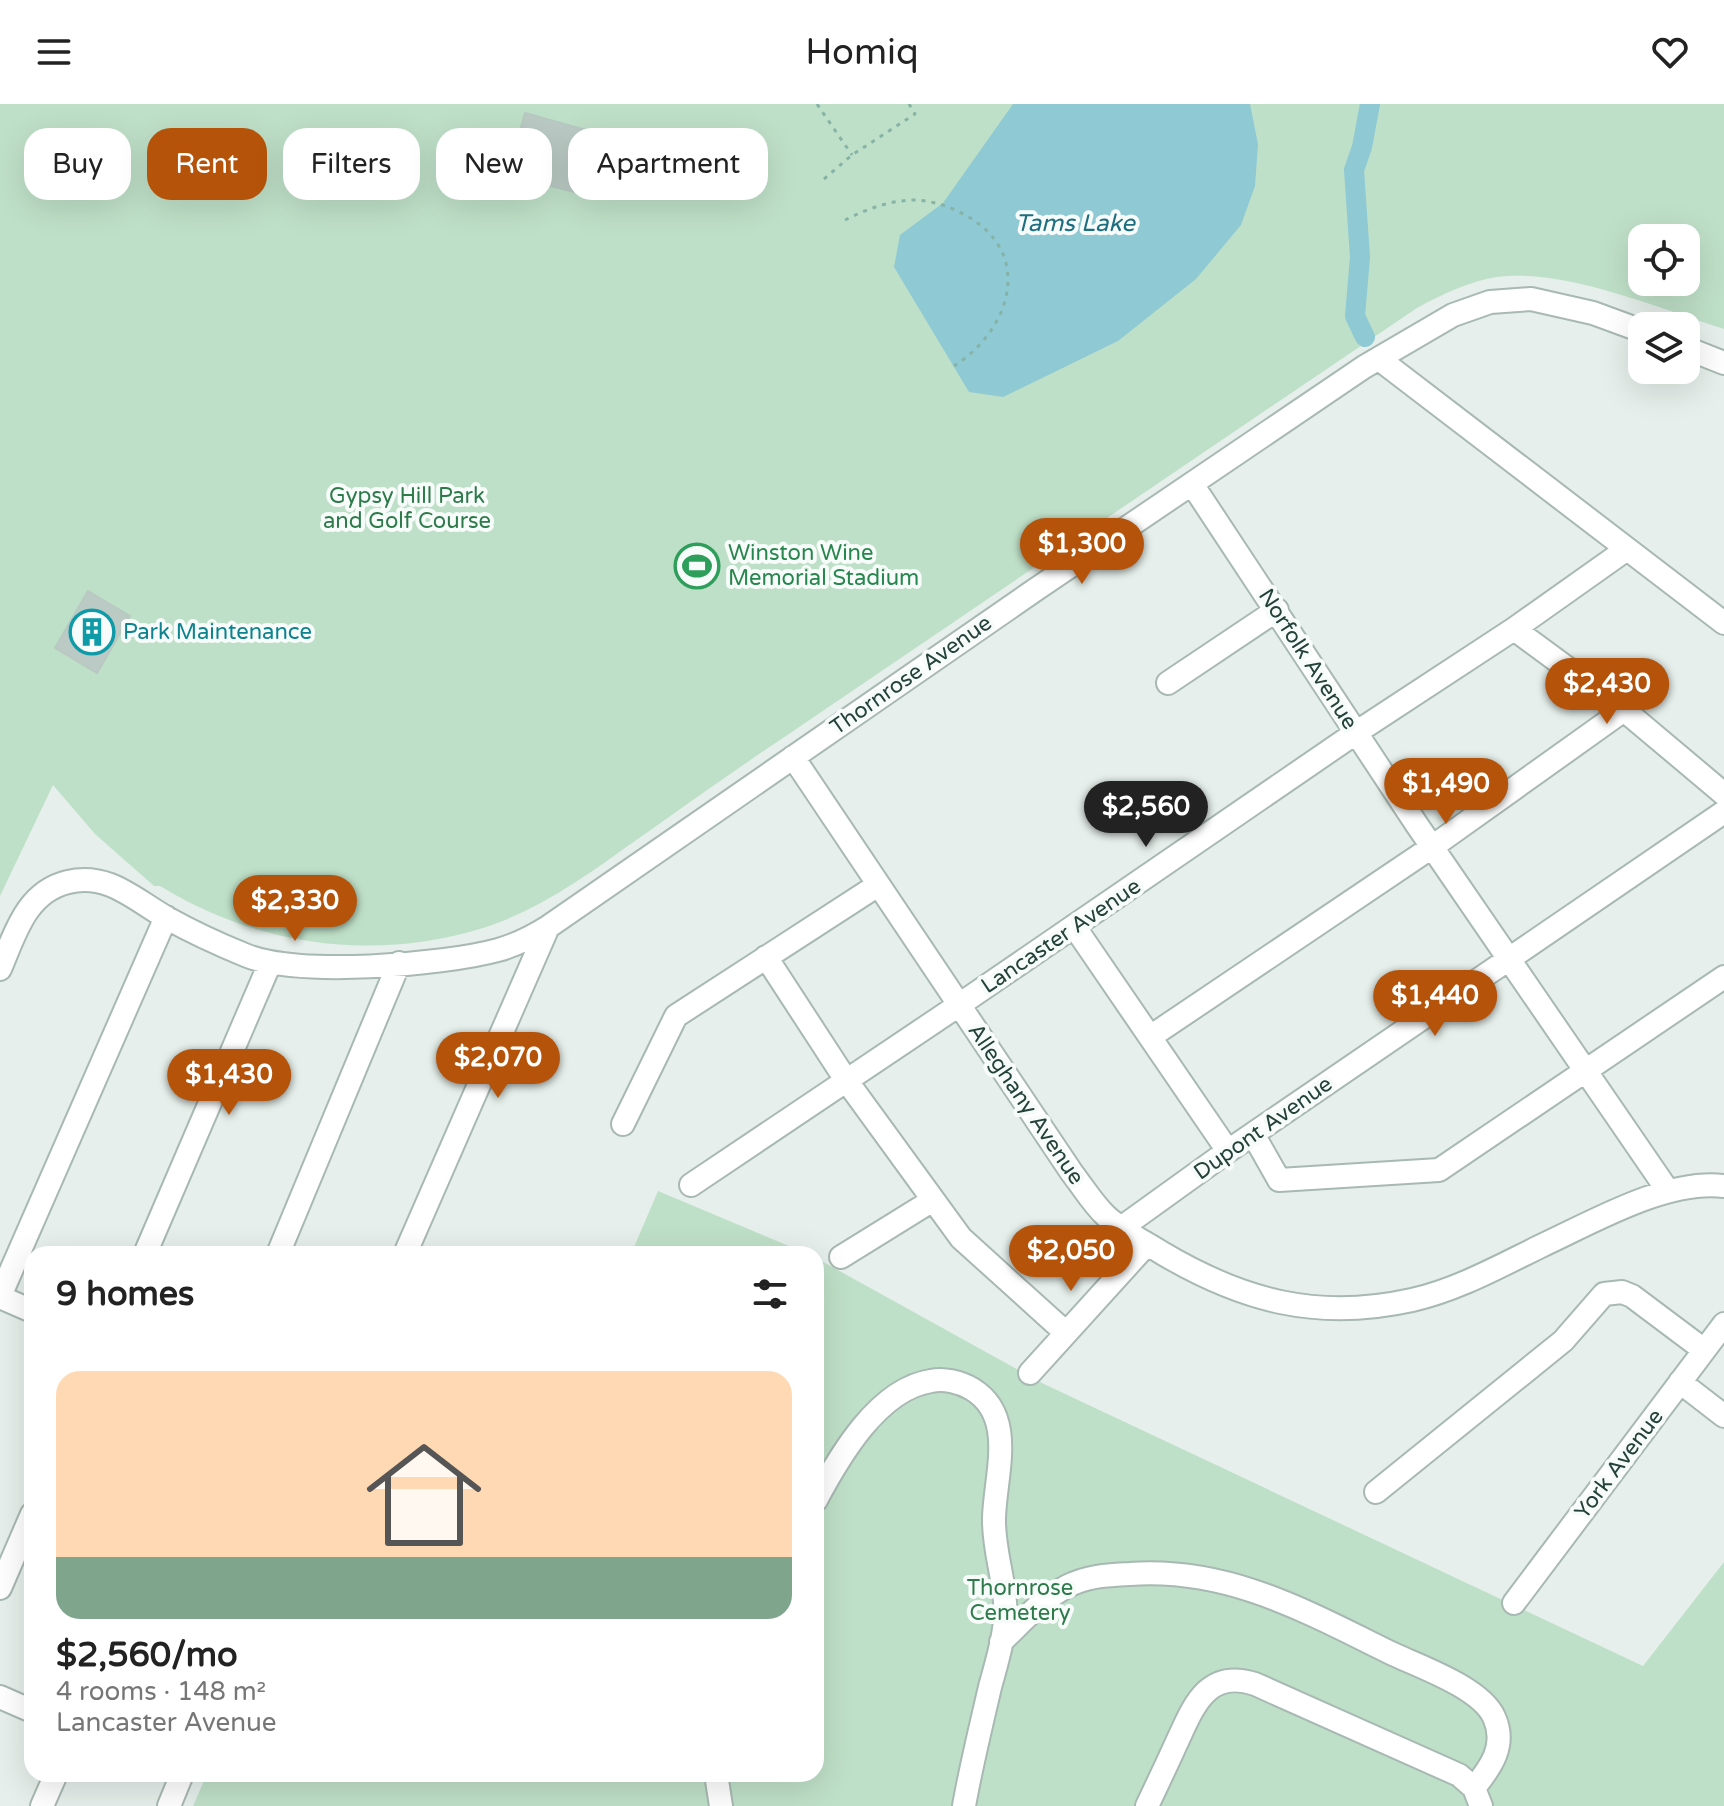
<!DOCTYPE html>
<meta charset="utf-8">
<style>
:root{--surface:#fff;--page:#f2f2f2;--text:#222;--muted:#767676;--accent:#b45309}
body{margin:0;font-family:"Varela Round",sans-serif;background:var(--page);color:var(--text);height:100vh;display:flex;flex-direction:column;font-size:30px;white-space:nowrap}
*{box-sizing:border-box;margin:0}
p{font-size:26px;color:var(--muted)}
.icon{flex:none;width:44px;height:44px;fill:none;stroke:currentColor;stroke-width:2;stroke-linecap:round;stroke-linejoin:round}
.map{position:relative;flex:1;overflow:hidden}
.drawer{position:absolute;left:24px;top:1142px;width:800px;height:536px;display:flex;flex-direction:column;background:var(--surface);border-radius:24px;box-shadow:0 8px 32px #0002}
.drawer>*{flex:none}
.banner{position:absolute;left:24px;top:24px;width:800px;height:72px;display:flex;gap:16px}
.buttons{position:absolute;left:1628px;top:120px;display:grid;gap:16px}
.buttons a{display:grid;place-items:center;width:72px;height:72px;border-radius:16px;background:var(--surface);box-shadow:0 8px 32px #0002;font-size:40px}
.price{position:absolute;translate:-50% -68px;padding:0 18px;border-radius:28px;background:var(--accent);color:#fff;font-size:26px;line-height:52px;filter:drop-shadow(0 2px 4px #0008)}
.price::after{content:'';position:absolute;left:50%;top:48px;width:24px;height:18px;margin-left:-12px;background:inherit;clip-path:polygon(0 0,100% 0,50% 100%)}
.price.on{background:#222;color:#fff}
ul{padding:0;list-style:none}
li{display:grid;align-content:center;gap:16px;height:424px;padding:0 32px}
li span{display:grid;place-items:center;height:248px;border-radius:24px;color:#555}
li>.icon{margin-inline-start:auto}
span .icon{width:144px;height:144px;fill:#fffc;stroke-width:1}
li b{font-size:34px}
h2{display:flex;justify-content:space-between;align-items:center;height:96px;padding:0 32px;font-size:34px}
.chip{padding:0 28px;border-radius:24px;background:var(--surface);box-shadow:0 8px 32px #0002;font-size:28px;line-height:72px}
.chip.on{background:var(--accent);color:#fff}
header{display:flex;justify-content:space-between;align-items:center;height:104px;padding:0 32px;background:var(--surface);font-size:36px;font-weight:600}
.map>svg:first-child{display:block}
.green{fill:#bfe0c8;fill-rule:evenodd}
.water{fill:#8ec9d4}
.lines{fill:none;stroke-linecap:round;stroke-linejoin:round}
.canal{stroke:#8ec9d4;stroke-width:20}
.building{fill:#bbcac4;stroke:#b8c9c2;stroke-width:2}
.minor-casing{stroke:#a8b8b2;stroke-width:26}
.path{stroke:#86b3a5;stroke-width:3;stroke-dasharray:4 6;stroke-linecap:butt}
.minor{stroke:#fff;stroke-width:22}
.labels{text-anchor:middle;dominant-baseline:central;stroke-width:8;stroke-linejoin:round;paint-order:stroke}
.park-label{font-size:22px;fill:#2d7a4b;stroke:#f7fbf9}
.leisure-label{font-size:22px;fill:#27864d;stroke:#f7fbf9;text-anchor:start}
.culture-label{font-size:22px;fill:#0d838f;stroke:#f7fbf9;text-anchor:start}
.street-label{font-size:22px;fill:#24423a;stroke:#f7fbf9}
.water-label{font-size:24px;font-style:italic;fill:#1c6f80;stroke:#f7fbf9}
</style>
<header><svg class="icon" aria-label="menu" viewBox="0 0 24 24"><path d="M4 6h16M4 12h16M4 18h16"/></svg>Homiq<svg class="icon" aria-label="heart" viewBox="0 0 24 24"><path d="M12 20l-8-8c-3-5 5-10 8-4 3-6 11-1 8 4z"/></svg></header>
<div class="map">
<svg width="1724" height="1702" viewBox="0 0 1724 1702">
<rect width="100%" height="100%" fill="#e6efeb"/>
<path class="green" d="M0 0H1724V225C1660 205 1564 164 1497 173 1469 177 1441 191 1417 204 1204 348 992 492 780 636 731 669 683 703 635 737 587 771 540 806 483 824 373 858 258 842 160 782H154L95 730 53 681 0 792ZM1642 134H1686V178H1642Z
M658 1087 796 1145 807 1150H631Z
M816 1154 1044 1280 1643 1562 1724 1458V1702H193L207 1670H816Z"/>
<path class="water" d="M1013 0H1250L1258 40 1255 82 1241 121 1196 175 1118 237 1003 293 969 288 894 163 900 131 943 99Z"/>
<g class="lines">
<path class="canal" d="M1365 233 1355 212 1360 153 1354 66 1362 43 1370 0"/>
</g>
<path class="building" d="M525 9 625 37 616 67 598 62 590 92 508 71Z
M88 487 130 512 97 569 55 544Z"/>
<g class="lines">
<g class="minor-casing">
<path id="minor" d="M1686 244 1724 259
M1379 255 1724 519
M1192 380 1417 721 1668 1087
M1514 525 1624 606 1724 690
M1168 579 1277 506
M793 653 1072 1069C1083 1083 1093 1100 1106 1112 1122 1127 1143 1137 1162 1149 1243 1197 1318 1217 1412 1196 1457 1186 1500 1162 1541 1142 1593 1118 1666 1075 1724 1082
M1074 822 1228 1047
M766 853 846 976 961 1134 1065 1228
M0 865C15 830 26 788 68 778 108 768 135 796 167 814 192 828 218 840 245 851 296 873 443 861 498 846 516 841 532 833 548 823L1035 486 1364 263 1453 211 1490 198 1531 195 1593 209 1642 227
M1150 933 1432 743 1624 606
M623 1020 676 912 878 781
M1253 1030 1279 1076 1439 1066 1724 873
M691 1081 959 901 1357 628 1514 525 1627 445
M1121 1124 1228 1047 1724 708
M145 1150 270 859
M278 1150 399 859
M405 1150 548 823
M841 1153 933 1096
M0 1192 166 813
M0 1193 32 1207
M1030 1269 1147 1140
M1680 1278 1724 1312
M1376 1388 1563 1237 1604 1190 1622 1188 1632 1192 1704 1246
M816 1396C839 1353 878 1285 931 1277 944 1274 960 1278 972 1285 1017 1312 995 1371 994 1414 993 1449 1008 1483 1005 1517 1003 1539 996 1561 990 1583 981 1622 971 1662 964 1702
M0 1484 32 1410
M1514 1499 1724 1220
M1001 1538C1021 1519 1041 1496 1066 1483 1086 1472 1108 1471 1130 1470 1229 1463 1307 1508 1393 1550 1421 1563 1481 1584 1494 1613 1507 1641 1491 1663 1474 1684
M0 1593 32 1607
M716 1670 721 1702
M42 1702 56 1670
M169 1702 182 1670
M1147 1702C1157 1681 1167 1660 1176 1640 1193 1604 1206 1564 1255 1580L1459 1671 1474 1684 1481 1702"/>
</g>
<path class="path" d="M817 0 852 51
M824 75 852 51 915 10 909 0
M845 116C867 105 890 96 916 96 932 97 949 102 963 110 1035 147 1012 225 954 262"/>
<use href="#minor" class="minor"/>
</g>
<defs>
<g id="stadium-ring" transform="scale(2.3)"><circle r="9.5" fill="#f7fbf9" stroke="#2e9e5b" stroke-width="1.5"/><path d="M0-5a6.5 5 0 1 0 0 10a6.5 5 0 1 0 0-10ZM-3.5-1.8h7v3.6h-7Z" fill="#2e9e5b"/></g>
<g id="building-ring" transform="scale(2.3)"><circle r="9.5" fill="#f7fbf9" stroke="#0f9aa8" stroke-width="1.5"/><path d="M-4-6H4V6H1V3H-1V6H-4ZM-2.5-4.3h1.7v1.8h-1.7ZM.8-4.3h1.7v1.8H.8ZM-2.5-1h1.7V.8h-1.7ZM.8-1h1.7V.8H.8Z" fill="#0f9aa8"/></g>
</defs>
<g fill-rule="evenodd">
<use href="#stadium-ring" x="697" y="462"/>
<use href="#building-ring" x="92" y="528"/>
</g>
<g class="labels">
<g class="park-label">
<text x="407" y="392">Gypsy Hill Park<tspan x="407" dy="25">and Golf Course</tspan></text>
<text x="1020" y="1484">Thornrose<tspan x="1020" dy="25">Cemetery</tspan></text>
</g>
<g class="leisure-label">
<text x="728" y="449">Winston Wine<tspan x="728" dy="25">Memorial Stadium</tspan></text>
</g>
<g class="culture-label">
<text x="123" y="528">Park Maintenance</text>
</g>
<g class="street-label">
<text transform="translate(1308 555) rotate(57)">Norfolk Avenue</text>
<text transform="translate(911 571) rotate(-35)">Thornrose Avenue</text>
<text transform="translate(1061 832) rotate(-34)">Lancaster Avenue</text>
<text transform="translate(1026 1000) rotate(56)">Alleghany Avenue</text>
<text transform="translate(1263 1024) rotate(-35)">Dupont Avenue</text>
<text transform="translate(1619 1360) rotate(-53)">York Avenue</text>
</g>
<g class="water-label">
<text x="1075" y="119">Tams Lake</text>
</g>
</g>
</svg>
<div class="buttons">
<a><svg class="icon" aria-label="locate" viewBox="0 0 24 24"><circle cx="12" cy="12" r="6"/><path d="M12 2v4M12 18v4M2 12h4M18 12h4"/></svg></a>
<a><svg class="icon" aria-label="layers" viewBox="0 0 24 24"><path d="M12 4l9 5-9 5-9-5zM3 14l9 5 9-5"/></svg></a>
</div>
<b class="price" style="left:1082px;top:482px">$1,300</b>
<b class="price" style="left:1607px;top:622px">$2,430</b>
<b class="price" style="left:1446px;top:722px">$1,490</b>
<b class="price on" style="left:1146px;top:745px">$2,560</b>
<b class="price" style="left:295px;top:839px">$2,330</b>
<b class="price" style="left:1435px;top:934px">$1,440</b>
<b class="price" style="left:498px;top:996px">$2,070</b>
<b class="price" style="left:229px;top:1013px">$1,430</b>
<b class="price" style="left:1071px;top:1189px">$2,050</b>
<div class="banner">
<a class="chip">Buy</a>
<a class="chip on">Rent</a>
<a class="chip">Filters</a>
<a class="chip">New</a>
<a class="chip">Apartment</a>
</div>
<section class="drawer">
<h2>9 homes<svg class="icon" aria-label="filters" viewBox="0 0 24 24"><path d="M4 7h16M4 17h16"/><circle cx="9" cy="7" r="2"/><circle cx="15" cy="17" r="2"/></svg></h2>
<ul>
<li><span style="background:linear-gradient(#ffd9b3 75%,#7fa58c 0)"><svg class="icon" aria-label="home" viewBox="0 0 24 24"><path d="M3 11l9-7 9 7M6 9v11h12V9"/></svg></span><div><b>$2,560/mo</b><p>4 rooms · 148 m²</p><p>Lancaster Avenue</p></div></li>
</ul>
</section>
</div>
